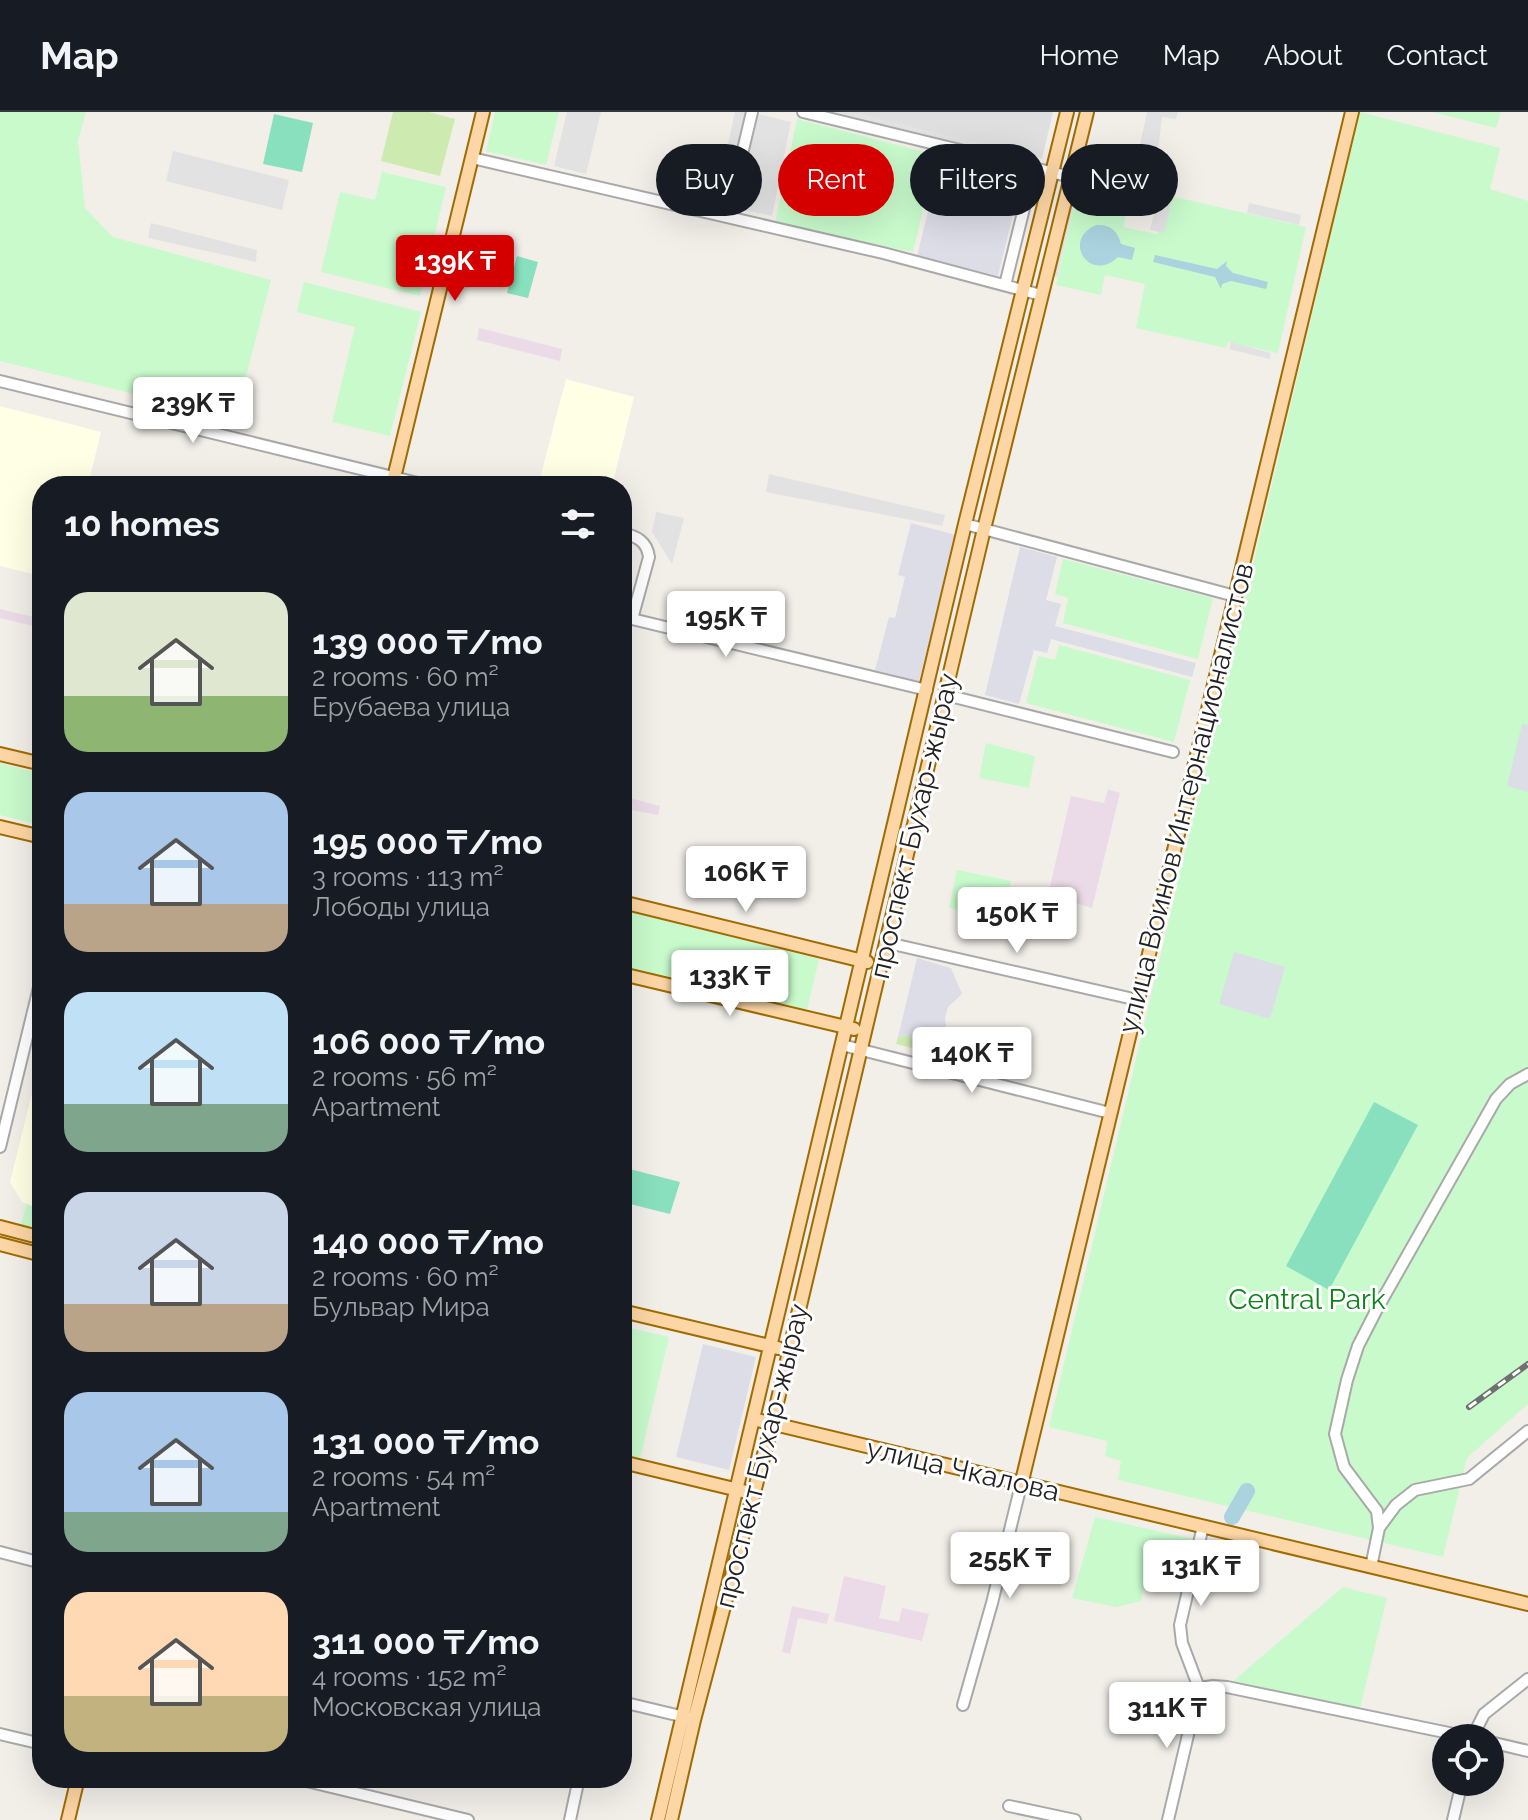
<!DOCTYPE html>
<meta charset="utf-8">
<style>
:root{--surface:#171b24;--page:#242831;--text:#f1f3f6;--muted:#9ea1a6;--line:#363941;--accent:#d40000}
body{margin:0;font-family:Raleway,sans-serif;background:var(--page);color:var(--text);height:100vh;display:flex;flex-direction:column;font-size:30px;white-space:nowrap}
*{box-sizing:border-box;margin:0}
p{font-size:26px;color:var(--muted)}
.icon{flex:none;width:44px;height:44px;fill:none;stroke:currentColor;stroke-width:2;stroke-linecap:round;stroke-linejoin:round}
.map{position:relative;flex:1;overflow:hidden}
.details{position:absolute;left:32px;top:364px;width:600px;height:1312px;display:flex;flex-direction:column;background:var(--surface);border-radius:32px;box-shadow:0 8px 32px #0002}
.details>*{flex:none}
.banner{position:absolute;left:656px;top:32px;width:752px;height:72px;display:flex;gap:16px}
.buttons{position:absolute;left:1432px;top:1612px;display:grid;gap:16px}
.buttons a{display:grid;place-items:center;width:72px;height:72px;border-radius:50%;background:var(--surface);box-shadow:0 8px 32px #0002;font-size:40px}
.price{position:absolute;translate:-50% -68px;padding:0 18px;border-radius:8px;background:#fff;color:#222;font-size:26px;line-height:52px;filter:drop-shadow(0 2px 4px #0008)}
.price::after{content:'';position:absolute;left:50%;top:48px;width:24px;height:18px;margin-left:-12px;background:inherit;clip-path:polygon(0 0,100% 0,50% 100%)}
.price.selected{background:var(--accent);color:#fff}
ul{padding:0;list-style:none}
li{display:flex;align-items:center;gap:24px;height:200px;padding:0 32px}
li span{display:grid;place-items:center;flex:none;width:224px;height:160px;border-radius:24px;color:#555}
li>.icon{margin-inline-start:auto}
span .icon{width:96px;height:96px;fill:#fffc;stroke-width:1}
li b{font-size:34px}
h2{display:flex;justify-content:space-between;align-items:center;height:96px;padding:0 32px;font-size:34px}
.tag{padding:0 28px;border-radius:36px;background:var(--surface);box-shadow:0 8px 32px #0002;font-size:28px;line-height:72px}
.tag.selected{background:var(--accent);color:#fff}
header{display:flex;align-items:center;gap:48px;box-sizing:border-box;height:112px;padding:0 40px;background:var(--surface);border-bottom:2px solid var(--line)}
header strong{font-size:38px}
nav{display:flex;gap:44px;margin-inline-start:auto;font-size:28px}
.map>svg:first-child{display:block}
.residential{fill:#e0dfdf}
.industrial{fill:#ebdbe8}
.education{fill:#ffffe5}
.grass{fill:#cdebb0}
.park{fill:#c8facc}
.pitch{fill:#88e0be}
.parking{fill:#e2e2e2}
.plaza{fill:#dddde8}
.water{fill:#aad3df}
.lines{fill:none;stroke-linecap:round;stroke-linejoin:round}
.river{stroke:#aad3df;stroke-width:16}
.minor-casing{stroke:#a9a9a9;stroke-width:14}
.major-casing{stroke:#a06b00;stroke-width:16}
.minor{stroke:#fff;stroke-width:10}
.major{stroke:#fcd6a4;stroke-width:12}
.rail-casing{stroke:#707070;stroke-width:6}
.rail{stroke:#fff;stroke-width:3;stroke-dasharray:9;stroke-linecap:butt}
.labels{text-anchor:middle;dominant-baseline:central;stroke-width:6;stroke-linejoin:round;paint-order:stroke}
.street-label{font-size:28px;fill:#222;stroke:#fff}
.park-label{font-size:28px;fill:#0c8416;stroke:#fff}
</style>
<header>
<strong>Map</strong>
<nav><a>Home</a><a>Map</a><a>About</a><a>Contact</a></nav>
</header>
<div class="map">
<svg width="1528" height="1708" viewBox="0 0 1528 1708">
<rect width="100%" height="100%" fill="#f2efe9"/>
<path class="residential" d="M850 0H1053L1042 47Z"/>
<path class="industrial" d="M479 216 562 237 560 249 477 228Z
M0 497 42 507V516L0 506Z
M1108 677 1120 681 1092 796 1048 783 1071 684 1104 691Z
M622 684 660 694 658 703 631 698 627 711 622 710Z
M844 1464 886 1474 879 1506 899 1510 902 1496 929 1502 922 1529 834 1509Z
M792 1494 829 1502 827 1512 798 1506 790 1542 782 1540Z"/>
<path class="education" d="M566 267 634 285 612 374H538Z
M0 294 101 320 88 374H42V464L0 454Z
M40 949H42V1097L22 1090 10 1070Z"/>
<path class="grass" d="M393 0H429L455 7 440 64 381 49Z
M946 916 956 930 944 944 896 932 898 925 909 923 929 929 932 919Z"/>
<path class="park" d="M0 0H86L78 29 85 96 113 125 271 168 235 307 0 249Z
M495 0H559L546 53 486 39Z
M1360 0 1500 36 1490 77 1528 89V1292L1467 1346 1443 1445 1118 1368 1121 1349 1105 1344 1107 1329 1049 1315Z
M1432 0H1501L1496 16Z
M797 7 936 43 913 140 775 111Z
M382 60 446 75 420 184 321 160 340 80 375 88Z
M1076 82 1128 94 1123 115 1157 122 1166 83 1306 115 1278 241 1228 230 1226 236 1136 216 1145 172 1105 163 1101 183 1056 173Z
M304 170 421 200 390 324 332 310 355 215 297 200Z
M1063 447 1213 486 1198 547 1063 511 1068 486 1055 482Z
M1059 533 1190 568 1174 630 1026 591 1038 544 1055 548Z
M986 631 1035 644 1029 676 979 666Z
M0 651 42 662V714L0 703Z
M957 758 1011 769 1003 808 949 796Z
M622 798 819 847 806 902 622 856Z
M26 1093 42 1097V1118L21 1113Z
M622 1214 669 1225 640 1347 622 1342Z
M1095 1405 1193 1427 1190 1440 1163 1436 1149 1449 1141 1489 1116 1495 1072 1486Z
M1343 1475 1387 1486 1360 1596 1232 1570Z"/>
<path class="pitch" d="M274 2 313 11 302 60 263 52Z
M517 144 538 150 528 186 507 181Z
M1374 990 1418 1013 1329 1178 1286 1154Z
M622 1055 680 1070 670 1102 622 1090Z"/>
<path class="parking" d="M567 0H601L586 62 554 54Z
M735 0H749L791 10 772 104 715 91Z
M826 0H851L998 36V42Z
M1147 0H1178L1176 7 1162 5 1158 38 1150 67 1133 65Z
M173 39 289 68 282 98 166 69Z
M1159 80 1173 83 1164 121 1150 118Z
M1070 81 1076 82 1057 165 1051 163Z
M1249 91 1301 103 1299 113 1247 101Z
M151 111 257 138 256 150 148 126Z
M1231 230 1271 241 1270 247 1229 237Z
M769 362 945 403 942 414 766 380Z
M656 400 684 406 672 452 652 420Z
M892 938 1009 967 1007 973 890 945Z"/>
<path class="plaza" d="M942 43 1023 62 998 164 917 144Z
M911 411 956 423 919 569 875 558 889 505 895 506 905 465 898 463Z
M1020 435 1057 445 1046 488 1061 492 1055 514 1196 551 1192 565 1051 527 1047 541 1034 538 1019 592 985 583Z
M1522 612 1528 613V680L1507 674Z
M1234 840 1285 855 1270 907 1219 892Z
M917 846 951 856 962 882 948 895 945 906 946 916 932 919 929 929 920 933 912 929 909 923 898 925Z
M703 1232 756 1245 729 1358 676 1345Z"/>
<path class="water" d="M826 70a11 11 0 1 1 22 0a11 11 0 1 1-22 0Z
M1096 113C1110 112 1118 119 1121 132L1135 136 1132 148 1118 145C1090 172 1061 128 1096 113Z
M1155 143 1217 157 1227 149 1226 154 1233 161 1268 170 1266 177 1231 169 1222 172 1221 177 1215 165 1153 150Z"/>
<g class="lines">
<path class="river" d="M1232 1405 1247 1379
M1215 1463 1223 1438"/>
<g class="minor-casing">
<path id="minor" d="M803 0 1071 65
M472 46 883 141 1041 183
M727 105 752 0
M1005 173 1034 56
M0 269 430 374
M965 412 1235 484
M622 421C636 424 647 429 649 445L632 507 927 578
M946 583 1173 640
M888 831 1138 888
M842 933 1110 1001
M0 1035 42 863
M1379 1416 1396 1393 1415 1378 1469 1367 1528 1319
M0 1440 42 1451
M1371 1455 1379 1416 1377 1399 1344 1355 1335 1322 1347 1268 1358 1234 1377 1197 1496 987 1510 972 1528 962
M1199 1576 1213 1574 1227 1575 1473 1626
M622 1590 689 1606
M963 1593 992 1491 1021 1373
M0 1622 42 1632
M1472 1626 1484 1602 1528 1567
M1490 1630 1528 1639
M294 1666 468 1708
M1009 1694 1075 1708
M570 1708 579 1666
M1168 1708 1199 1576 1182 1531 1180 1513 1203 1414
M1453 1708 1462 1670"/>
</g>
<g class="major-casing">
<path id="major" d="M392 374 483 0
M0 642 42 652
M0 715 42 725
M622 790 867 850
M622 862 854 917
M0 1115 42 1126
M0 1132 42 1143
M622 1199 778 1236
M753 1307 1528 1492
M622 1350 755 1382
M1021 1373 1352 0
M68 1708 78 1666
M658 1708 965 412 1067 0
M671 1708 694 1608 772 1312 984 417 1087 0"/>
</g>
<use href="#minor" class="minor"/>
<use href="#major" class="major"/>
<g class="rail-casing">
<path id="rail" d="M1469 1295 1528 1252"/>
</g>
<use href="#rail" class="rail"/>
</g>
<g class="labels">
<g class="street-label">
<text transform="translate(1186 686) rotate(-76)">улица Воинов Интернационалистов</text>
<text transform="translate(914 714) rotate(-77)">проспект Бухар-жырау</text>
<text transform="translate(762 1344) rotate(-76)">проспект Бухар-жырау</text>
<text transform="translate(963 1358) rotate(13)">улица Чкалова</text>
</g>
<g class="park-label">
<text x="1307" y="1187">Central Park</text>
</g>
</g>
</svg>
<div class="buttons">
<a><svg class="icon" aria-label="locate" viewBox="0 0 24 24"><circle cx="12" cy="12" r="6"/><path d="M12 2v4M12 18v4M2 12h4M18 12h4"/></svg></a>
</div>
<b class="price selected" style="left:455px;top:191px">139K ₸</b>
<b class="price" style="left:193px;top:333px">239K ₸</b>
<b class="price" style="left:726px;top:547px">195K ₸</b>
<b class="price" style="left:746px;top:802px">106K ₸</b>
<b class="price" style="left:1017px;top:843px">150K ₸</b>
<b class="price" style="left:730px;top:906px">133K ₸</b>
<b class="price" style="left:972px;top:983px">140K ₸</b>
<b class="price" style="left:1010px;top:1488px">255K ₸</b>
<b class="price" style="left:1201px;top:1496px">131K ₸</b>
<b class="price" style="left:1167px;top:1638px">311K ₸</b>
<div class="banner">
<a class="tag">Buy</a>
<a class="tag selected">Rent</a>
<a class="tag">Filters</a>
<a class="tag">New</a>
</div>
<section class="details">
<h2>10 homes<svg class="icon" aria-label="filters" viewBox="0 0 24 24"><path d="M4 7h16M4 17h16"/><circle cx="9" cy="7" r="2"/><circle cx="15" cy="17" r="2"/></svg></h2>
<ul>
<li><span style="background:linear-gradient(#dfe7d0 65%,#8fb573 0)"><svg class="icon" aria-label="home" viewBox="0 0 24 24"><path d="M3 11l9-7 9 7M6 9v11h12V9"/></svg></span><div><b>139 000 ₸/mo</b><p>2 rooms · 60 m²</p><p>Ерубаева улица</p></div></li>
<li><span style="background:linear-gradient(#a9c7e8 70%,#b9a48a 0)"><svg class="icon" aria-label="home" viewBox="0 0 24 24"><path d="M3 11l9-7 9 7M6 9v11h12V9"/></svg></span><div><b>195 000 ₸/mo</b><p>3 rooms · 113 m²</p><p>Лободы улица</p></div></li>
<li><span style="background:linear-gradient(#bfe0f5 70%,#7fa58c 0)"><svg class="icon" aria-label="home" viewBox="0 0 24 24"><path d="M3 11l9-7 9 7M6 9v11h12V9"/></svg></span><div><b>106 000 ₸/mo</b><p>2 rooms · 56 m²</p><p>Apartment</p></div></li>
<li><span style="background:linear-gradient(#c9d6e8 70%,#b9a48a 0)"><svg class="icon" aria-label="home" viewBox="0 0 24 24"><path d="M3 11l9-7 9 7M6 9v11h12V9"/></svg></span><div><b>140 000 ₸/mo</b><p>2 rooms · 60 m²</p><p>Бульвар Мира</p></div></li>
<li><span style="background:linear-gradient(#a9c7e8 75%,#7fa58c 0)"><svg class="icon" aria-label="home" viewBox="0 0 24 24"><path d="M3 11l9-7 9 7M6 9v11h12V9"/></svg></span><div><b>131 000 ₸/mo</b><p>2 rooms · 54 m²</p><p>Apartment</p></div></li>
<li><span style="background:linear-gradient(#ffd9b3 65%,#c2b280 0)"><svg class="icon" aria-label="home" viewBox="0 0 24 24"><path d="M3 11l9-7 9 7M6 9v11h12V9"/></svg></span><div><b>311 000 ₸/mo</b><p>4 rooms · 152 m²</p><p>Московская улица</p></div></li>
</ul>
</section>
</div>
